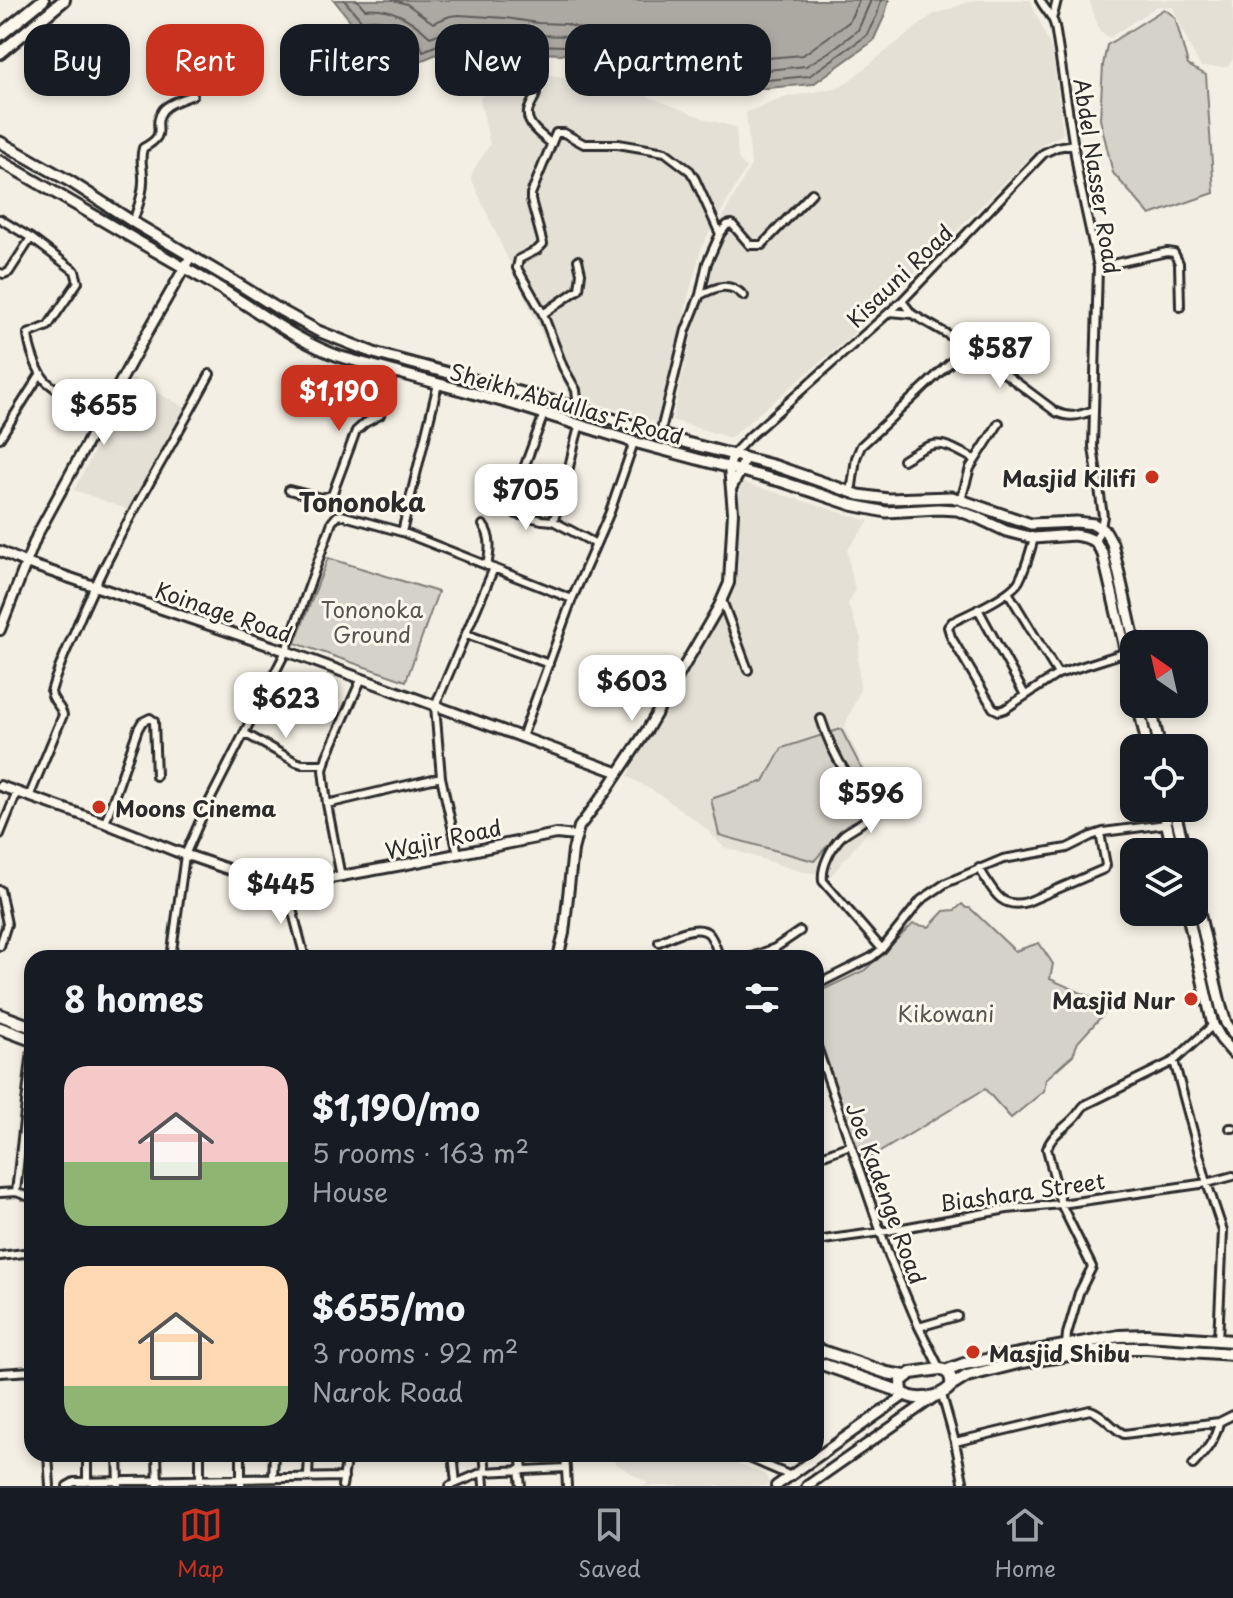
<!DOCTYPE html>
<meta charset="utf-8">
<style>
:root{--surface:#171b24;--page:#242831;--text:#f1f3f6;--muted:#9ea1a6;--line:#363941;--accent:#c8321e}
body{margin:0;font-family:"Playpen Sans",sans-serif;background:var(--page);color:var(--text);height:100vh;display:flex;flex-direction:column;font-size:30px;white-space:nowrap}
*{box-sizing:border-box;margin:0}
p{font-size:26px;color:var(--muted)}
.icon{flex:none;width:44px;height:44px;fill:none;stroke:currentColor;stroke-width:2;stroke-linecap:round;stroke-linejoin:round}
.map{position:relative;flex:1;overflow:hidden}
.side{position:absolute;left:24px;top:950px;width:800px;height:512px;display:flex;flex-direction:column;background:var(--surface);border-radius:24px;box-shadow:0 4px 12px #0003}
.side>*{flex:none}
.guide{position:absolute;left:24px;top:24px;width:800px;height:72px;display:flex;gap:16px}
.needle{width:52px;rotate:326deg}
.controls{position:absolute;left:1120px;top:630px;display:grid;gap:16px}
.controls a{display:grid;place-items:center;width:88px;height:88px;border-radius:16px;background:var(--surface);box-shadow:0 4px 12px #0003;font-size:40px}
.price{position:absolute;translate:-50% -68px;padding:0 18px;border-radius:16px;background:#fff;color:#222;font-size:26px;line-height:52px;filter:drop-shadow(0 2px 4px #0008)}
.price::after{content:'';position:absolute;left:50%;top:48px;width:24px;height:18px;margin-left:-12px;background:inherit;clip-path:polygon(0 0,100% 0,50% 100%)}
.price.selected{background:var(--accent);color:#fff}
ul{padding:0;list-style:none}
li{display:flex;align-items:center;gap:24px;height:200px;padding:0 40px}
li span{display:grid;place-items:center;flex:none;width:224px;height:160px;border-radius:24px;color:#555}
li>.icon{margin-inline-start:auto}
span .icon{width:96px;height:96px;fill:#fffc;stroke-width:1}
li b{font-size:34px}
h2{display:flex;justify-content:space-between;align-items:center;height:96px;padding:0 40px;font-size:34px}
.pill{padding:0 28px;border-radius:24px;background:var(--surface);box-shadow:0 4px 12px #0003;font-size:28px;line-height:72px}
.pill.selected{background:var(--accent);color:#fff}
.dock{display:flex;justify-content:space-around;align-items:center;height:112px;border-top:2px solid var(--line);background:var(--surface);font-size:22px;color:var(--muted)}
.dock a{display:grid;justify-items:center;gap:4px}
.dock .selected{color:var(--accent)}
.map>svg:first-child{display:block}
.built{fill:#e4e0d6}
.green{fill:#d5d2c9;stroke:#807e7a;stroke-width:2}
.water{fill:#aca9a2;stroke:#787772;stroke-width:2}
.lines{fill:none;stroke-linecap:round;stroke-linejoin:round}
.shore{stroke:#5f5d5b;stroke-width:2}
.minor-casing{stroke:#2b2b2b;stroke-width:12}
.tertiary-casing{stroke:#2b2b2b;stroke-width:14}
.secondary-casing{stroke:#2b2b2b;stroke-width:15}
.trunk-casing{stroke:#2b2b2b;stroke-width:16}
.minor{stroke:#fbf7ec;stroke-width:6}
.tertiary{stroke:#fbf7ec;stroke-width:8}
.secondary{stroke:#fbf7ec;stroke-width:9}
.trunk{stroke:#fbf7ec;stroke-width:10}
.poi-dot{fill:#c8321e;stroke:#fbf7ec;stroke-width:3}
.labels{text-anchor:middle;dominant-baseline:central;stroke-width:6;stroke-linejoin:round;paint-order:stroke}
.street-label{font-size:22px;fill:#2b2b2b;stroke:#fbf7ec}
.poi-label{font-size:22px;font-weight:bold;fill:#2b2b2b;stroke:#fbf7ec;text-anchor:end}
.park-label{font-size:22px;fill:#565552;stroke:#fbf7ec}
.quarter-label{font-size:26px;font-weight:bold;fill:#2b2b2b;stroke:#fbf7ec}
</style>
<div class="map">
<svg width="1233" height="1486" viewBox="0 0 1233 1486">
<rect width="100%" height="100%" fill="#f3efe4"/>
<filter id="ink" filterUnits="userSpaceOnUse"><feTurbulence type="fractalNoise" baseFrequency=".0125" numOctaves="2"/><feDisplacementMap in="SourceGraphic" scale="16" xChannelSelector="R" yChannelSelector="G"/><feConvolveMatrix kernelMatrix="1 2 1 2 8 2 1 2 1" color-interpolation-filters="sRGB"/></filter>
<g filter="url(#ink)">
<path class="built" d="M975 0H1030L1052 50 1063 134 1043 144 849 338 730 438 672 420 699 305 705 250 751 165 746 112 786 97 841 87 932 15Z
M1089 0H1233V59L1227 67H1201L1188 43 1173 7 1157 6 1109 38 1100 31Z
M519 71 538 72 584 83 625 87 708 120 736 127 738 158 746 168 702 246 687 301 679 345 656 422 576 397 568 392 471 178 474 169 490 145 480 99 493 77Z
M132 379 186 408 156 461 132 511 74 490Z
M741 482 869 521 847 550 855 591 848 604 861 638 858 659 860 690 844 728 886 809 831 876 799 871 724 847 702 825 659 794 627 776 734 589 738 566 739 499Z
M613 1454H716L764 1474 770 1483 765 1486H644L647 1483 615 1463Z"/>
<path class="green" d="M1164 9 1175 17 1188 65 1206 75 1214 193 1150 215 1113 173 1100 119 1103 65 1107 45Z
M328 558 438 592 406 681 295 643Z
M841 729 882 808 846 825 814 861 719 835 711 799 764 781 782 748Z
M962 904 966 908H970L1015 951 1039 943 1053 964 1050 979 1111 1006 1078 1042 1073 1055 1046 1079 1044 1091 1011 1118 985 1089 860 1164 816 1027V993L865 970 913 924 929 927 944 911 955 910Z"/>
<path class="water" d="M334 0H889L884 17 873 41 813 84 767 88 698 85 637 68 590 63 564 54 534 53 503 47 458 45 401 69 394 62 412 45 393 31 372 26 360 33Z"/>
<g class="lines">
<path class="shore" d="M344 0 362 21C379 17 406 23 417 39 420 42 421 47 423 51L457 37 504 39 535 45 565 46 592 55 639 61 699 77 767 80 809 76 866 36 877 15 881 0
M357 0 365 9C391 6 412 20 430 37L457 27 505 30 536 35 567 36 594 45 641 51 701 67 767 70 806 66 829 52 858 30 871 0
M393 0 407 4 433 23 450 16 459 15 506 18 538 23 566 24 597 34 644 39 703 55 767 58 803 55 849 22 859 0"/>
<g class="minor-casing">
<path id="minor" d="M1040 0C1045 10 1052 14 1055 26L1079 180 1098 267 1093 447 1103 516 1101 528 1095 541
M1053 16 1057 0
M508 79 535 91 536 94C534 100 529 106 528 112 526 125 542 136 551 143
M0 219 31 238 75 271 78 282 48 326 28 334C29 348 37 372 47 382 61 394 85 407 101 418
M133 222C137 209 143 196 143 182 144 169 139 161 143 148 171 133 150 128 163 110 170 102 184 99 193 95
M1098 267 1167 252 1174 253 1179 263 1180 307
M0 273 4 274 9 272 31 238
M700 295C716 287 729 281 744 296
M902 301 912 314 968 346 1056 412C1071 419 1080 415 1094 410
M890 312 912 314
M543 314 579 289 581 273 578 260
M578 408 576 390 563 367 543 314 517 268 519 259 537 250 543 244 531 200V194L556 133H564L584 144H618L665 152 690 171 695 179 720 234
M544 414 518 484 513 509 516 514 542 520 553 521C566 491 570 456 580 424
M660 434 686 330 700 295 707 263 720 234 727 225 732 224 750 245H762L812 193
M0 438 41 373
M733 454 749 437 902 301 1044 153 1057 147 1074 144
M903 460C938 438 939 441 974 459
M289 490 321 498 332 495 356 431 365 423 380 415 394 371
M851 493 856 458 861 446 968 346
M961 500 970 468 999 423
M553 521 596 544
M483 525C492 537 490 552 487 566
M402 532 572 599
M1034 538C1030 552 1026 568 1019 581 1010 596 969 614 952 622L948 627 951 637 993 708 999 711 1005 709 1058 674 1127 652
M1008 592 1058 674
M722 600 748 670
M978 609 1025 695
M466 634 549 664
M821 719C828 741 837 761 851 780 857 788 868 795 869 806 872 823 852 826 842 836 831 847 821 867 823 881L882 949
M244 733 296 762 302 764H324
M522 737 572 599 610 512 634 442
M29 797 63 715C61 706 52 701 51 692 56 673 65 654 73 635 110 544 164 461 210 374
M327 804 441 777
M105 823 138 729 142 722 150 718 154 721 156 776
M0 834 17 792
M458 854 441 777 435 706 494 568
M979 868C992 888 999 910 1027 902L1104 869 1106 865 1100 833
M341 877 327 804 323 770 327 756 361 680
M286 886 305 958
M0 890 7 924 0 946
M659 942C670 937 698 922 709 934 714 940 717 951 720 958
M171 958 185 855 204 812 286 651 332 522 337 516 341 515 402 532 438 384
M749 958 775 948 800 931
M816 985 872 957 882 949 921 900 946 883 1003 859 1067 848 1091 836 1103 832 1166 824
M816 1044 889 1256 919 1327 940 1369
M1174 1061 1207 1183 1223 1231 1218 1340
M1230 1128H1233
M816 1158 850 1145
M16 1192 32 1050
M0 1193 16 1192 32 1198
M816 1241 881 1232 1007 1209 1061 1204 1207 1183 1233 1176
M0 1256 32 1252
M919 1327 957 1316
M1066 1345 1067 1334 1079 1293 1092 1267 1061 1204 1047 1149C1052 1133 1066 1128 1076 1116 1079 1113 1081 1108 1085 1105L1174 1061 1213 1025
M0 1373 32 1371
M942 1395 955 1442 964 1486
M955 1442 1090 1410C1104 1414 1111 1428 1124 1434L1219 1422 1233 1415
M48 1454 50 1486
M87 1454V1482
M118 1454 119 1486
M157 1454 158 1486
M453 1454 456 1483
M484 1454 486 1472
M521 1454 523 1469
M565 1454 567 1486
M740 1454 791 1476
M1193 1465C1205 1452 1216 1440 1219 1422
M519 1469 521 1486
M483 1472 484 1486
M308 1477 309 1454
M273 1478 274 1454
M67 1486 74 1482 344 1477
M200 1486V1454
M241 1486V1454
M342 1486 347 1454
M450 1486 483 1472 566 1468"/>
</g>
<g class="tertiary-casing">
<path id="tertiary" d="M731 489 741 470 744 457
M0 551 26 563 286 651 617 772
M0 630 37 535 142 342 191 256
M0 786 105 823 175 851 266 882 286 886 402 865 556 834 576 836
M558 958 564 933 573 850 579 827 607 790 647 730 719 606 729 583 733 512 729 467 733 454
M776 1486 905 1395
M807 1486 933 1398"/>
</g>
<g class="secondary-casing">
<path id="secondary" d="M0 142 71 182 133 222 235 282 280 310 318 331 374 353 578 408 687 443 776 466 859 495 888 499 952 497 1031 524 1076 522 1094 524 1106 532 1112 543 1135 644
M0 161C71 201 141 244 213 284 255 308 294 341 341 357L516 405 634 442 783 482 852 505 886 512 938 509 957 510 976 517 1006 531 1034 538 1074 535 1085 537 1095 541 1103 554 1134 687
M1138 704 1148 748
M1150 704 1160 748
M1163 808 1173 852
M1174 808 1185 852
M1194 891 1221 1007 1226 1023 1233 1033
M1187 912 1213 1025 1221 1039 1233 1053"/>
</g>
<g class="trunk-casing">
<path id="trunk" d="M0 35 43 0
M0 53 64 0
M0 1015 32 1027
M0 1028 32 1040
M816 1349 887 1373 905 1376
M816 1362 902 1392
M940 1369C949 1371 952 1377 951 1386 941 1398 914 1403 902 1392L901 1381 911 1373Z
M945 1371 964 1364 1119 1336 1147 1335 1233 1341
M951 1386 967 1376 1022 1362 1116 1348H1146L1233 1354"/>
</g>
<use href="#minor" class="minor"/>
<use href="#tertiary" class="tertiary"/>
<use href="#secondary" class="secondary"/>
<use href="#trunk" class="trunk"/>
</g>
</g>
<g class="poi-dot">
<circle cx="1152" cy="477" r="8"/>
<circle cx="99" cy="807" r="8"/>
<circle cx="1191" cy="999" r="8"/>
<circle cx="973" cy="1352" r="8"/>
</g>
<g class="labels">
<g class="street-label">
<text transform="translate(1098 176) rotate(81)">Abdel Nasser Road</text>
<text transform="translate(899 275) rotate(-44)">Kisauni Road</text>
<text transform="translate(567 403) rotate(16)">Sheikh Abdullas F.Road</text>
<text transform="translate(224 611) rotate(19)">Koinage Road</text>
<text transform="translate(443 838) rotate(-12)">Wajir Road</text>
<text transform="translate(1022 1191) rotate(-8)">Biashara Street</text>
<text transform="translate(887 1193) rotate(70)">Joe Kadenge Road</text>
</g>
<g class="poi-label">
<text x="1136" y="477">Masjid Kilifi</text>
<text x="115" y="807" text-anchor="start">Moons Cinema</text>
<text x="1175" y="999">Masjid Nur</text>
<text x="989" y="1352" text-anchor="start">Masjid Shibu</text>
</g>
<g class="park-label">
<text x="372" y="608">Tononoka<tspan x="372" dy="25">Ground</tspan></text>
<text x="946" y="1012">Kikowani</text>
</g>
<g class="quarter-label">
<text x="362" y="501">Tononoka</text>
</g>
</g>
</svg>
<div class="controls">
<a><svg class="needle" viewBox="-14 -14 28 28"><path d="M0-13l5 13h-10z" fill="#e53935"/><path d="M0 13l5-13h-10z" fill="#9ea1a6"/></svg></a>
<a><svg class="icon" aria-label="locate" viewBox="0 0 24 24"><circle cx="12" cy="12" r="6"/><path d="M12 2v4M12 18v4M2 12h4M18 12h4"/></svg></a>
<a><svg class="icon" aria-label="layers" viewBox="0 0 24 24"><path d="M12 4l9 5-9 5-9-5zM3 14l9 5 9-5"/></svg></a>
</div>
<b class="price" style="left:1000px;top:390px">$587</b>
<b class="price selected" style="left:339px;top:433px">$1,190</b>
<b class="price" style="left:104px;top:447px">$655</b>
<b class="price" style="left:526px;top:532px">$705</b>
<b class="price" style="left:632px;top:723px">$603</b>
<b class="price" style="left:286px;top:740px">$623</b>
<b class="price" style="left:871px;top:835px">$596</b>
<b class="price" style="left:281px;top:926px">$445</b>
<div class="guide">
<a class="pill">Buy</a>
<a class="pill selected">Rent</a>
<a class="pill">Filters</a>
<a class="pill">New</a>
<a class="pill">Apartment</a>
</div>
<section class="side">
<h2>8 homes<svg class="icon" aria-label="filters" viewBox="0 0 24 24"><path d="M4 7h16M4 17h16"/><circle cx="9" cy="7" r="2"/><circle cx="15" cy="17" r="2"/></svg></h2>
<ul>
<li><span style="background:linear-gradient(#f6c9c9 60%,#8fb573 0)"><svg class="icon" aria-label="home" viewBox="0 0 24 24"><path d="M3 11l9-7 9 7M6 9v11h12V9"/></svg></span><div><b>$1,190/mo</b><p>5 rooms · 163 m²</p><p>House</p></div></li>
<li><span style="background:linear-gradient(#ffd9b3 75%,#8fb573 0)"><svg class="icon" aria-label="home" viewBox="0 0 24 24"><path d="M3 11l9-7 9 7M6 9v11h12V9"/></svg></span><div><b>$655/mo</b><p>3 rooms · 92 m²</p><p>Narok Road</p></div></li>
</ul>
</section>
</div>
<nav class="dock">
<a class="selected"><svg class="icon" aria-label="map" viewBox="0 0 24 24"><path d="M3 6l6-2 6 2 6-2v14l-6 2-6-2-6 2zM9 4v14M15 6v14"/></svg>Map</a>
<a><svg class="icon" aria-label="saved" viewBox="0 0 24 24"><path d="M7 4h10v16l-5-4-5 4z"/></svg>Saved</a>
<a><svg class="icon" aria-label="home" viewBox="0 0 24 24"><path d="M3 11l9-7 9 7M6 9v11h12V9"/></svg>Home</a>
</nav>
